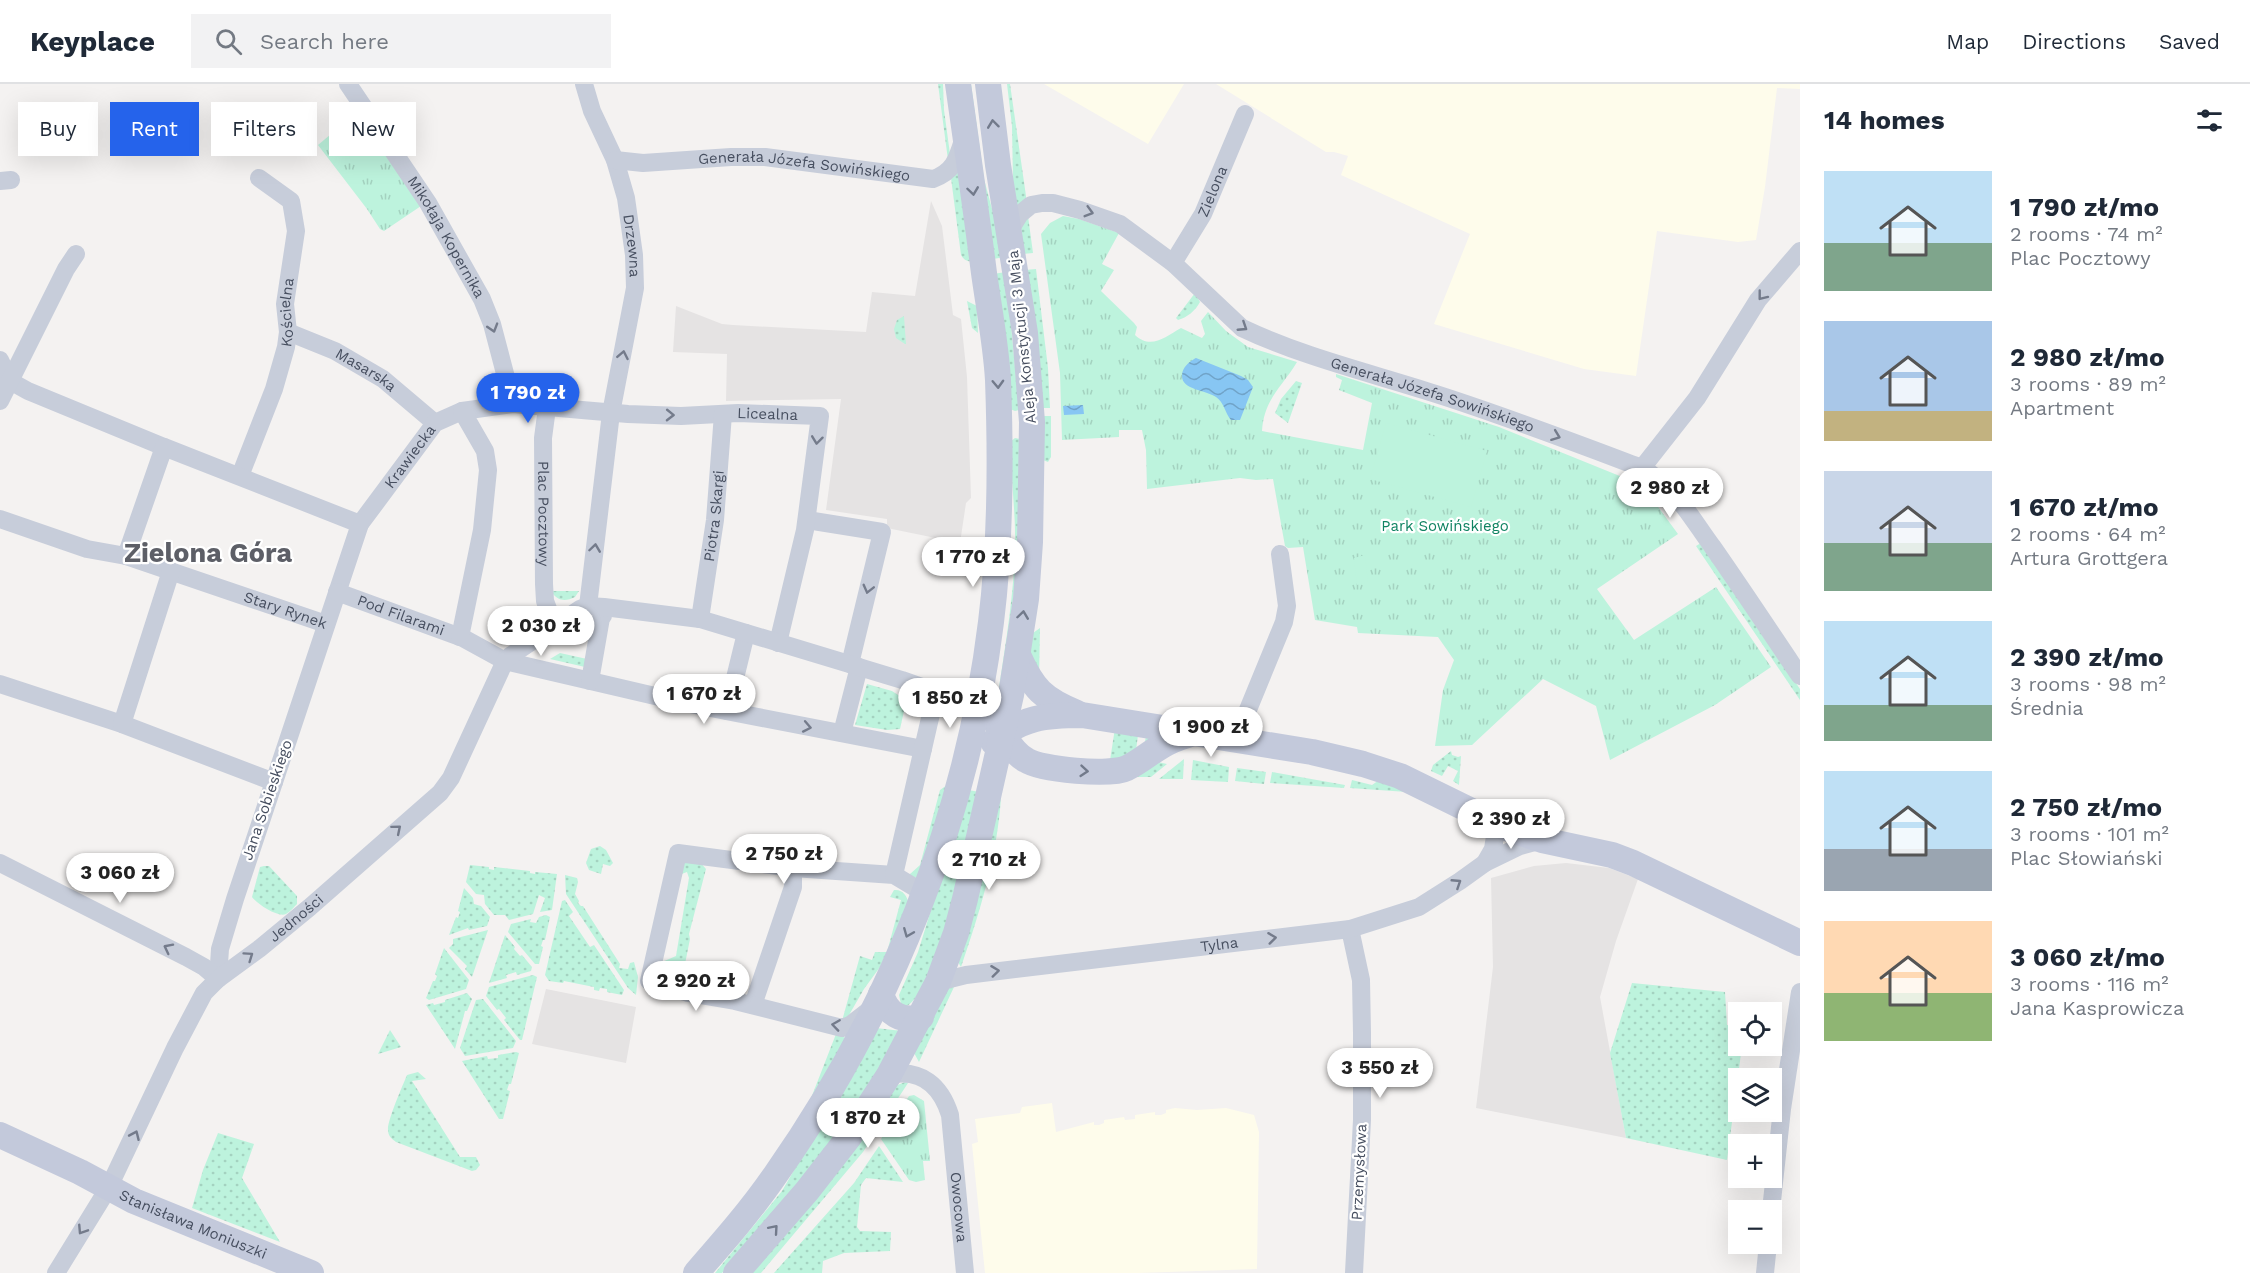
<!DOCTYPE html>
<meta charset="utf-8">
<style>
:root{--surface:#fff;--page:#f2f2f3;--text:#1f2937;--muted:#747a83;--line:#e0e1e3;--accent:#2563eb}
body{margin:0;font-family:"Work Sans",sans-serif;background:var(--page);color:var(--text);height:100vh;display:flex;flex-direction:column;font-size:22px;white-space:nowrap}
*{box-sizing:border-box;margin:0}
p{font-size:20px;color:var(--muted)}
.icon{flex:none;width:33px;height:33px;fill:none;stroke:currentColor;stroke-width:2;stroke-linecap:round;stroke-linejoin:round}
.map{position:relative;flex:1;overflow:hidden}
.side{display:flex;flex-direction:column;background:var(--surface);width:450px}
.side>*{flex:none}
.banner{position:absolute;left:18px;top:18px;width:570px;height:54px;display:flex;gap:12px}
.controls{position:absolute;left:1728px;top:918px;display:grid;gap:12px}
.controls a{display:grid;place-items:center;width:54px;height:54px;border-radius:0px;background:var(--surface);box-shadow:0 6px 24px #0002;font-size:30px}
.price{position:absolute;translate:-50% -51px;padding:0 14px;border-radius:21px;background:#fff;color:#222;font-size:20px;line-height:39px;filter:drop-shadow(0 2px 3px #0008)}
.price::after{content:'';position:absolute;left:50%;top:36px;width:18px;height:14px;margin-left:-9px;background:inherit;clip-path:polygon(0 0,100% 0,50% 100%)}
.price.selected{background:var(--accent);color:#fff}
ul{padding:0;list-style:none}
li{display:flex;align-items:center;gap:18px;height:150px;padding:0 24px}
li span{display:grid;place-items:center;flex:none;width:168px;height:120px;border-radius:0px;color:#555}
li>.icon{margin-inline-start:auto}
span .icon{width:72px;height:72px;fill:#fffc;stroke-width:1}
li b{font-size:26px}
h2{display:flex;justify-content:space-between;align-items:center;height:72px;padding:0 24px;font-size:26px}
.chip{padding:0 21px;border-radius:0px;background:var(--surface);box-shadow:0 6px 24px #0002;font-size:21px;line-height:54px}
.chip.selected{background:var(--accent);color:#fff}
header{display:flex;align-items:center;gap:36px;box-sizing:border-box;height:84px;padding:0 30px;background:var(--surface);border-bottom:2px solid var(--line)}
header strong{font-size:28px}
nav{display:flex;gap:33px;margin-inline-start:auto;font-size:21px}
.search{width:420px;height:54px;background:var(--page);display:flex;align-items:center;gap:15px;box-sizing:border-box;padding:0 21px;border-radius:0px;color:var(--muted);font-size:22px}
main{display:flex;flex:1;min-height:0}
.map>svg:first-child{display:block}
.commercial{fill:#fefceb}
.education{fill:#e5e3e3}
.grass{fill:url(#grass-dots)}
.park{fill:url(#park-tufts)}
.pitch{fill:#bdf3dd}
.water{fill:url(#water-waves)}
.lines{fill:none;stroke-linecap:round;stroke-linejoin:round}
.street{stroke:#c7cdda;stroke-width:18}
.secondary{stroke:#c3c9db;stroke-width:26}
.oneway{stroke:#727a8b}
.oneway2{stroke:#747b8b}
.labels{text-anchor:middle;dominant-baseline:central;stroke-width:4.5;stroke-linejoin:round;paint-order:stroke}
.street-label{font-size:15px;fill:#474f60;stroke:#fff}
.park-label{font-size:15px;fill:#108362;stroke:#fff}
.town-label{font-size:27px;font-weight:bold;fill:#5d5f67;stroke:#fff}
</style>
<header>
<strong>Keyplace</strong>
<div class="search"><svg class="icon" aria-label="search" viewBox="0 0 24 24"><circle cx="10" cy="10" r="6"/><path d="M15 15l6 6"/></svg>Search here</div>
<nav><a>Map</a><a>Directions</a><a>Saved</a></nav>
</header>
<main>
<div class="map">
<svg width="1800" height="1189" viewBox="0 0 1800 1189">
<defs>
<pattern id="grass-dots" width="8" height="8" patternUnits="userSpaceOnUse" patternTransform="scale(1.5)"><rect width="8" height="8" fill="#bdf3dd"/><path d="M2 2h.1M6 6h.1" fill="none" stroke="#a4d2c0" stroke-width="1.8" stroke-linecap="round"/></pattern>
<pattern id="park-tufts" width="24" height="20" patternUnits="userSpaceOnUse" patternTransform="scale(1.5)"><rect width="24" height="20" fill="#bdf3dd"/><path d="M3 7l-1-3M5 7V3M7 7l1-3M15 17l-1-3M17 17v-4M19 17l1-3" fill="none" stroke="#a4d2c0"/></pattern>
<pattern id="water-waves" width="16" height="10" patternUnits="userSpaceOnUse" patternTransform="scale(1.5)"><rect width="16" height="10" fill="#87c6f3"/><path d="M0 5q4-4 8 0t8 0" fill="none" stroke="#70a3c8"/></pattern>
</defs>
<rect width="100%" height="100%" fill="#f4f2f1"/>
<path class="commercial" d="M1044 0H1184L1148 60Z
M1216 0H1800V5L1777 4 1765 103 1756 156 1738 158 1657 147 1636 292 1584 285 1434 240 1470 150 1341 91 1348 72 1334 68H1326Z
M1052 1019 1056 1048 1094 1038V1041H1099L1104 1039V1036L1124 1033 1125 1036 1135 1035V1031L1155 1028V1031H1161L1166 1029V1026L1175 1024 1197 1026 1226 1024 1254 1031 1259 1048 1257 1185 1138 1189H985L972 1060 978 1058 975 1035 1020 1029 1022 1023Z"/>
<path class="education" d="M931 117 942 142 953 231 961 235 967 293 971 414 966 419 960 459 887 444V435L826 426 841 315 726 317 727 270 673 268 676 222 722 240 733 241 866 248 872 208 915 212Z
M1566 779 1609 784 1638 795 1616 857 1600 913 1626 1054 1476 1024 1493 883 1491 794 1534 782Z
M546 905 636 923 626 979 532 960Z"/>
<path class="grass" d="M938 0H943L944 26 950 70 948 76Z
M967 0H971L984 95 1005 173 993 175Z
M1007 0H1010L1026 112V117L1017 122 1013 98 1012 42Z
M958 85 973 177C967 178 964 176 961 171L951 94Z
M1028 132 1033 169 1023 170 1019 147Z
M1036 185 1048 284 1050 324H1040L1025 186Z
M1006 188 1019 326 1015 327 1010 325 993 190Z
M1195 209 1200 218C1195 227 1188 233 1178 236L1176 234Z
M967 217 977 222 978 249 972 244Z
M904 232 906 260H905L896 254 894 245 897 236Z
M1296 297 1302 299 1288 339 1275 329 1281 315Z
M1040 332H1051V373L1048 378 1043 376Z
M1015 354 1020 355 1022 455 1000 604 999 603C1006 557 1014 510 1015 462 1016 427 1010 392 1011 357Z
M1701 459 1800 605V616L1696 462Z
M551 507H579L575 513C565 518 557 517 551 507Z
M1040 544 1039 595 1030 570 1033 549Z
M560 569 587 575 585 583 550 575Z
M867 600 892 607 904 615V627L900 645 887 646 855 641Z
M1115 644 1170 649 1143 668 1146 652 1138 651 1135 674 1109 683Z
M1451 667 1452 671 1458 673 1461 672 1459 701 1453 697 1458 687 1448 682 1442 692 1431 687 1433 681Z
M1184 675 1183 695H1159Z
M1193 676 1229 683 1228 698 1191 696Z
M1153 677 1167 680 1151 693H1129Z
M1237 684 1266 688 1264 700 1235 697Z
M1272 688 1345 701 1344 704 1270 699Z
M1382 694 1407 708 1350 704 1352 696 1372 701Z
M947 701 919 795 909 791 920 781 940 706Z
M968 706 980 708C971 744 935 909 907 922L901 920 899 911 918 868Z
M998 712 1001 714C997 772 980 828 961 883L958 878Z
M600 762 606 766 613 779 610 782 603 780 601 790 589 786 586 779 591 765Z
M699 777 706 785 689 850 690 855 684 885 681 887 660 882 662 878 676 872 689 794 687 788 679 791 684 779Z
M470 781 489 783V785L494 786V783L530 787V789L535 790V788L557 790 552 826 540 828 545 814 539 811 533 830 509 836 505 831H494L485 820 484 811 476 810 466 798Z
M264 782H269L297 812V820C294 823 290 828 286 830 278 834 257 820 252 813L260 783Z
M565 791 577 794 578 798 575 810 579 817 578 819 581 822H583L620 880 619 884 628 885 630 879 634 878 638 893 636 911 628 904 566 810Z
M464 804 473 814 474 820 481 822 490 833 487 842 469 846 468 844 449 851 456 833 458 834 460 828 458 827Z
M894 806C903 805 907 812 909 820L880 883 864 905 849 931 842 937 860 872 872 876 875 868H887L901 816 890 813Z
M565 816 573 828 569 832 590 863 594 861 624 906 622 911 607 908V905L600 904 599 907 594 906V903L564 897 563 899 549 897 545 891 562 817Z
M546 831 550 833 545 856H543L541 862 543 863 539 880H535L508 848 511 840 531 835 530 838 536 839 539 833Z
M488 846 472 893 465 885 467 882 449 864 453 860V855Z
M505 851 515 863 514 865 520 872 522 871 532 883 531 887 517 891 516 888 506 891 507 894 489 899Z
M444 864 469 896 466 905 429 916 426 914 433 897H435L437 892 435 890Z
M533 891 537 893 522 956H520L504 936 506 934 499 925 497 926 486 912 489 903Z
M1632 899 1725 908 1727 941 1738 943V962H1742L1727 1076 1626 1054 1610 969Z
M954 903 919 978 913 967 946 904Z
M467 909 472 915 467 927H465L455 965 426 921 433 919 434 921 445 918V916Z
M483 915 516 957 513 964 465 972 460 964 476 916Z
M876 944 902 947 875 993 817 1077 722 1189H715L782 1107Z
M390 946 401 963 378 970Z
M836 950 848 955 806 1027Z
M516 968 519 969 511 1000H509L507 1006 510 1007 503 1035H499L462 977 487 972 488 975 498 974V971Z
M418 988 426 995 412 997 460 1073H476L480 1081 476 1086 472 1087 396 1058C392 1055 388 1052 388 1046 387 1037 403 1001 407 991Z
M905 998 908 999 863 1068 761 1189H748L895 1002Z
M218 1049 254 1060 242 1094 280 1158 192 1124 203 1086Z
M879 1062 903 1098 866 1094 861 1101 857 1143 860 1147 891 1148 890 1167 844 1169 823 1177 822 1189H774L854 1099Z"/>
<path class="park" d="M356 29 421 122 384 147 380 145 367 125 318 61Z
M1063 132 1079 135 1119 149 1102 180 1114 186 1101 207 1134 239 1137 243 1135 251C1151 266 1165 253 1181 244L1202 254 1205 250 1201 237 1208 228 1226 247 1248 263 1297 278C1282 303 1264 315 1262 347L1363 366 1372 319 1339 306 1342 296 1336 293V290L1499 343 1642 401 1678 450 1597 505 1634 556 1716 503 1771 583 1715 621 1610 676 1596 622 1543 595 1472 661 1435 662 1443 606 1454 576 1438 553 1358 549 1357 543 1315 536 1303 463 1288 464 1285 462 1273 395 1256 396 1240 394 1147 405 1146 366 1142 346H1119V353L1062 356 1060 289 1041 150 1050 139Z
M914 1011 924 1017 930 1077H923L925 1096 916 1098 909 1096 881 1055 909 1012Z"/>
<path class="pitch" d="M1386 339 1487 367 1471 423 1370 395Z
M1365 471 1368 498 1357 501 1354 474Z"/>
<path class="water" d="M1196 274 1241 292 1248 296 1253 303 1240 336H1231C1225 329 1224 318 1216 313 1206 306 1182 306 1182 292 1182 283 1189 278 1196 274Z
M1083 321 1084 330 1064 331 1063 322Z"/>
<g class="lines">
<g class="street">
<path id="s1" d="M348 0 428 119 482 215 492 240 513 320"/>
<path id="s2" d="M584 0 592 27 615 76 626 114 634 171 635 204 611 329 588 522"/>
<path id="s3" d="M615 76 643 79 731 73H765L933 95C953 88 957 76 963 56"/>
<path d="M0 97 11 96"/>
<path id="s4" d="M1010 146 1020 130 1031 121 1042 119H1053L1080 126 1120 140 1173 179 1242 244C1303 273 1371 289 1436 310 1505 332 1573 358 1642 384 1675 403 1690 432 1712 462 1742 505 1771 549 1800 592"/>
<path id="s5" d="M1173 179 1203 130 1245 30"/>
<path id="s6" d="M288 248 335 267 383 295 435 339"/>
<path d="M0 276 10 297 28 307 164 363"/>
<path d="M0 317 66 185 76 170"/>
<path id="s7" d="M547 324 543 354 544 500 545 517 555 543"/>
<path d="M1642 384 1697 314 1758 216 1800 167"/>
<path id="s8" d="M240 392 274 305 286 263 288 248 285 220 296 147 291 117 259 94"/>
<path id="s9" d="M0 435 87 465 126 472 326 540"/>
<path d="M807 436 882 448 850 580"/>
<path id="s10" d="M360 440 435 339 462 327 513 320 628 330 681 332 738 329 820 332 805 446 778 559"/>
<path d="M126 472 164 363 360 440 235 815 220 865 218 895"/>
<path id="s11" d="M337 508 463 554 505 577 685 619 923 665"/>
<path id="s12" d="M700 535 715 436 723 330"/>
<path d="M460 553 482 446 488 386 485 367 462 327"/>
<path d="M590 597 601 534 603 532"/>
<path d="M0 600 122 640 274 698"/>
<path d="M727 627 746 549"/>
<path d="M122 640 171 487"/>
<path d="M842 649 859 583"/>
<path d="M1236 655 1284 538 1287 522 1280 470"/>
<path d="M0 779 186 873 204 883 218 895"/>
<path d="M1485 779 1493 765 1497 740"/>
<path d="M1350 845 1361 896 1362 949V1036L1354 1189"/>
<path id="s13" d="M938 898 966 891 1350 845 1419 823 1460 797 1485 779 1520 762 1542 756"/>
<path d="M753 921 793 803V784"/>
<path d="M868 927 850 941 842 944 735 917 688 909 649 897 678 769 793 784 894 791 924 809"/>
<path id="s14" d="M889 991C921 984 941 1002 950 1031L965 1189"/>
<path d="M1771 1126 1782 1025 1800 908"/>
<path id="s15" d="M56 1189 109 1103 175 964 204 909 218 895 259 865 310 823 440 709 451 694 505 577 510 572 580 525 588 522 604 523 700 535 902 596 936 608 894 791"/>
<path d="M1765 1189 1768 1160"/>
</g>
<g class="secondary">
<path d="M1018 571C1033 605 1043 615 1077 629"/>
<path d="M997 640C1004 653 1013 669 1026 676 1041 686 1111 692 1127 684 1142 677 1155 664 1171 657 1178 654 1185 652 1193 649"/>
<path d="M993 658C1022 633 1046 631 1082 631L1312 668 1363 680 1400 692 1506 744 1542 756 1612 771 1633 779 1800 859"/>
<path d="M881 910C887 930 901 938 921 933"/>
<path id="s16" d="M0 1051 80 1088 134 1117 311 1189"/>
<path d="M696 1189C724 1157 752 1125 776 1090 890 928 967 735 991 538 1001 458 1001 377 998 296 996 261 989 225 984 189 976 126 967 63 958 0"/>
<path d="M736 1189 807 1107 849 1053 889 991 938 898 956 849 965 815 1011 611 1026 515 1030 458 1032 338 1025 249 998 81 988 0"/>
</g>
</g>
<defs><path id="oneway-chevron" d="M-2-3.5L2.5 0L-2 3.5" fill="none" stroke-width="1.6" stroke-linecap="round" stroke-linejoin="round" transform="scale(1.5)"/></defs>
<g class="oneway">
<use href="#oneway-chevron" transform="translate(993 40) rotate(-97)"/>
<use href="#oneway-chevron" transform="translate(973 107) rotate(82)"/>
<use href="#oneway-chevron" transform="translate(998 300) rotate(88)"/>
<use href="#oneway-chevron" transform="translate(1023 531) rotate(-82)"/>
<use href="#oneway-chevron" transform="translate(1084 687) rotate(5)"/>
<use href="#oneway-chevron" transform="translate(908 849) rotate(112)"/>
<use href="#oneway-chevron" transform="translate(774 1145) rotate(-49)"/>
</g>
<g class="oneway2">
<use href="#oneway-chevron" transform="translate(1089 128) rotate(16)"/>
<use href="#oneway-chevron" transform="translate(1762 212) rotate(128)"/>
<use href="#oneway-chevron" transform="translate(1243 243) rotate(33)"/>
<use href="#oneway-chevron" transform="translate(493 244) rotate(73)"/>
<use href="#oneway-chevron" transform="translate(623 271) rotate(-79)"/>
<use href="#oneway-chevron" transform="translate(670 331) rotate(1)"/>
<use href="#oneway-chevron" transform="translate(1556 352) rotate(21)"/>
<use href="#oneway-chevron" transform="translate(817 356) rotate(97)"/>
<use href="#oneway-chevron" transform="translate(595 464) rotate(-82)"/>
<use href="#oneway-chevron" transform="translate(868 505) rotate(104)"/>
<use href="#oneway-chevron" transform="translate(807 643) rotate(11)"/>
<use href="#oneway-chevron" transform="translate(397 745) rotate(-40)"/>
<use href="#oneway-chevron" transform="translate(1457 799) rotate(-33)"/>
<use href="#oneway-chevron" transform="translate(1272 854) rotate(-7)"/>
<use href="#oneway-chevron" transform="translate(168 864) rotate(-153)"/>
<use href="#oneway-chevron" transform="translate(249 872) rotate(-35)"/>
<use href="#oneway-chevron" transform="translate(995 887) rotate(-7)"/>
<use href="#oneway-chevron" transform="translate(836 941) rotate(-172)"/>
<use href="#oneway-chevron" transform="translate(135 1051) rotate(-66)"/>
<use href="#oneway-chevron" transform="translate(82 1146) rotate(123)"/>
</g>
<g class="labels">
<g class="street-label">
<text stroke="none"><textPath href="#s3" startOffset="190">Generała Józefa Sowińskiego</textPath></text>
<text stroke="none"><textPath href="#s5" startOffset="82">Zielona</textPath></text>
<text stroke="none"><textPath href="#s1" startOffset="182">Mikołaja Kopernika</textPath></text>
<text stroke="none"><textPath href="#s2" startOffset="170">Drzewna</textPath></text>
<text stroke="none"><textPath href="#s8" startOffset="172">Kościelna</textPath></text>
<text transform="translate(1022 253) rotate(-96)">Aleja Konstytucji 3 Maja</text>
<text stroke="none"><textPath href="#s6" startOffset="87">Masarska</textPath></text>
<text stroke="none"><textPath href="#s4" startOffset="488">Generała Józefa Sowińskiego</textPath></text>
<text stroke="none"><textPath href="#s10" startOffset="462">Licealna</textPath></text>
<text stroke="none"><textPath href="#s10" startOffset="84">Krawiecka</textPath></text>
<text stroke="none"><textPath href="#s7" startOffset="106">Plac Pocztowy</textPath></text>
<text stroke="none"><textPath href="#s12" startOffset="104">Piotra Skargi</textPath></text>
<text stroke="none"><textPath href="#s9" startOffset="300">Stary Rynek</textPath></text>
<text stroke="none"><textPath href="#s11" startOffset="68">Pod Filarami</textPath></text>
<text transform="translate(267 716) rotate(-71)">Jana Sobieskiego</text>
<text stroke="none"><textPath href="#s15" startOffset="436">Jedności</textPath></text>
<text stroke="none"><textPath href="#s13" startOffset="284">Tylna</textPath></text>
<text transform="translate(1359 1088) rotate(-87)">Przemysłowa</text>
<text stroke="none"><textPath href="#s14" startOffset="174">Owocowa</textPath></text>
<text stroke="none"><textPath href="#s16" startOffset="213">Stanisława Moniuszki</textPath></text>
</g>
<g class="park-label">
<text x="1445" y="442">Park Sowińskiego</text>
</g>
<g class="town-label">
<text x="208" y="469">Zielona Góra</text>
</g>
</g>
</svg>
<div class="controls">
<a><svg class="icon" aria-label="locate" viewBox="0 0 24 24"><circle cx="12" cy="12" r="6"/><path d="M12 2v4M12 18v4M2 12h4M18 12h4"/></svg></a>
<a><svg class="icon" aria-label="layers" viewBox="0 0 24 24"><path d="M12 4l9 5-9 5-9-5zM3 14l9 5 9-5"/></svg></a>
<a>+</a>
<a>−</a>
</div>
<b class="price selected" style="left:528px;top:340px">1 790 zł</b>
<b class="price" style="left:1670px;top:435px">2 980 zł</b>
<b class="price" style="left:973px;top:504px">1 770 zł</b>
<b class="price" style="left:541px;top:573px">2 030 zł</b>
<b class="price" style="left:704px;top:641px">1 670 zł</b>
<b class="price" style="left:950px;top:645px">1 850 zł</b>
<b class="price" style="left:1211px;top:674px">1 900 zł</b>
<b class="price" style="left:1511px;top:766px">2 390 zł</b>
<b class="price" style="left:784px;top:801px">2 750 zł</b>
<b class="price" style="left:989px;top:807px">2 710 zł</b>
<b class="price" style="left:120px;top:820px">3 060 zł</b>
<b class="price" style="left:696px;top:928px">2 920 zł</b>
<b class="price" style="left:1380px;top:1015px">3 550 zł</b>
<b class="price" style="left:868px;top:1065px">1 870 zł</b>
<div class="banner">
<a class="chip">Buy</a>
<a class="chip selected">Rent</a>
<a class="chip">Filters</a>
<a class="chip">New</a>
</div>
</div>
<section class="side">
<h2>14 homes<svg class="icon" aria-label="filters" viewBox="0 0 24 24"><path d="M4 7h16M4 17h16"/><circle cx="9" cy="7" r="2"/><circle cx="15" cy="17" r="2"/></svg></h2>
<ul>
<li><span style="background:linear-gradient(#bfe0f5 60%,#7fa58c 0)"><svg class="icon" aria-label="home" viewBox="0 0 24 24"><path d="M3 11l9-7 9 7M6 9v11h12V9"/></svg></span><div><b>1 790 zł/mo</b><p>2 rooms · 74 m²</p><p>Plac Pocztowy</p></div></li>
<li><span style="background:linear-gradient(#a9c7e8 75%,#c2b280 0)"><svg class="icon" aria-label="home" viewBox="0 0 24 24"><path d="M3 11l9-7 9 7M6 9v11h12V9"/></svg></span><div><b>2 980 zł/mo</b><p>3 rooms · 89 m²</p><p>Apartment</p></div></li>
<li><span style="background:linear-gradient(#c9d6e8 60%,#7fa58c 0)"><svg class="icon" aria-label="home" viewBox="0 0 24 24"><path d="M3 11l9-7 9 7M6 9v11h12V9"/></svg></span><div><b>1 670 zł/mo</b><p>2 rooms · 64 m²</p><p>Artura Grottgera</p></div></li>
<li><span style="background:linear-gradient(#bfe0f5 70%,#7fa58c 0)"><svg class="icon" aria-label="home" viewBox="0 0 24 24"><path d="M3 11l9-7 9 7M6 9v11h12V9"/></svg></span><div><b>2 390 zł/mo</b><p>3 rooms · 98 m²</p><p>Średnia</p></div></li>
<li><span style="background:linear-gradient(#bfe0f5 65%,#9aa5b1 0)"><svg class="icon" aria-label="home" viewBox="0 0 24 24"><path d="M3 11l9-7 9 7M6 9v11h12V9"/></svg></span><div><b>2 750 zł/mo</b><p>3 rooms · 101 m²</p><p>Plac Słowiański</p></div></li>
<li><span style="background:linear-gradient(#ffd9b3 60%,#8fb573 0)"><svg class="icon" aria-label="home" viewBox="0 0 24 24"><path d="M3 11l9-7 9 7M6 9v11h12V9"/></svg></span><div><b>3 060 zł/mo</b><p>3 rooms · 116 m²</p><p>Jana Kasprowicza</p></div></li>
</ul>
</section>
</main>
